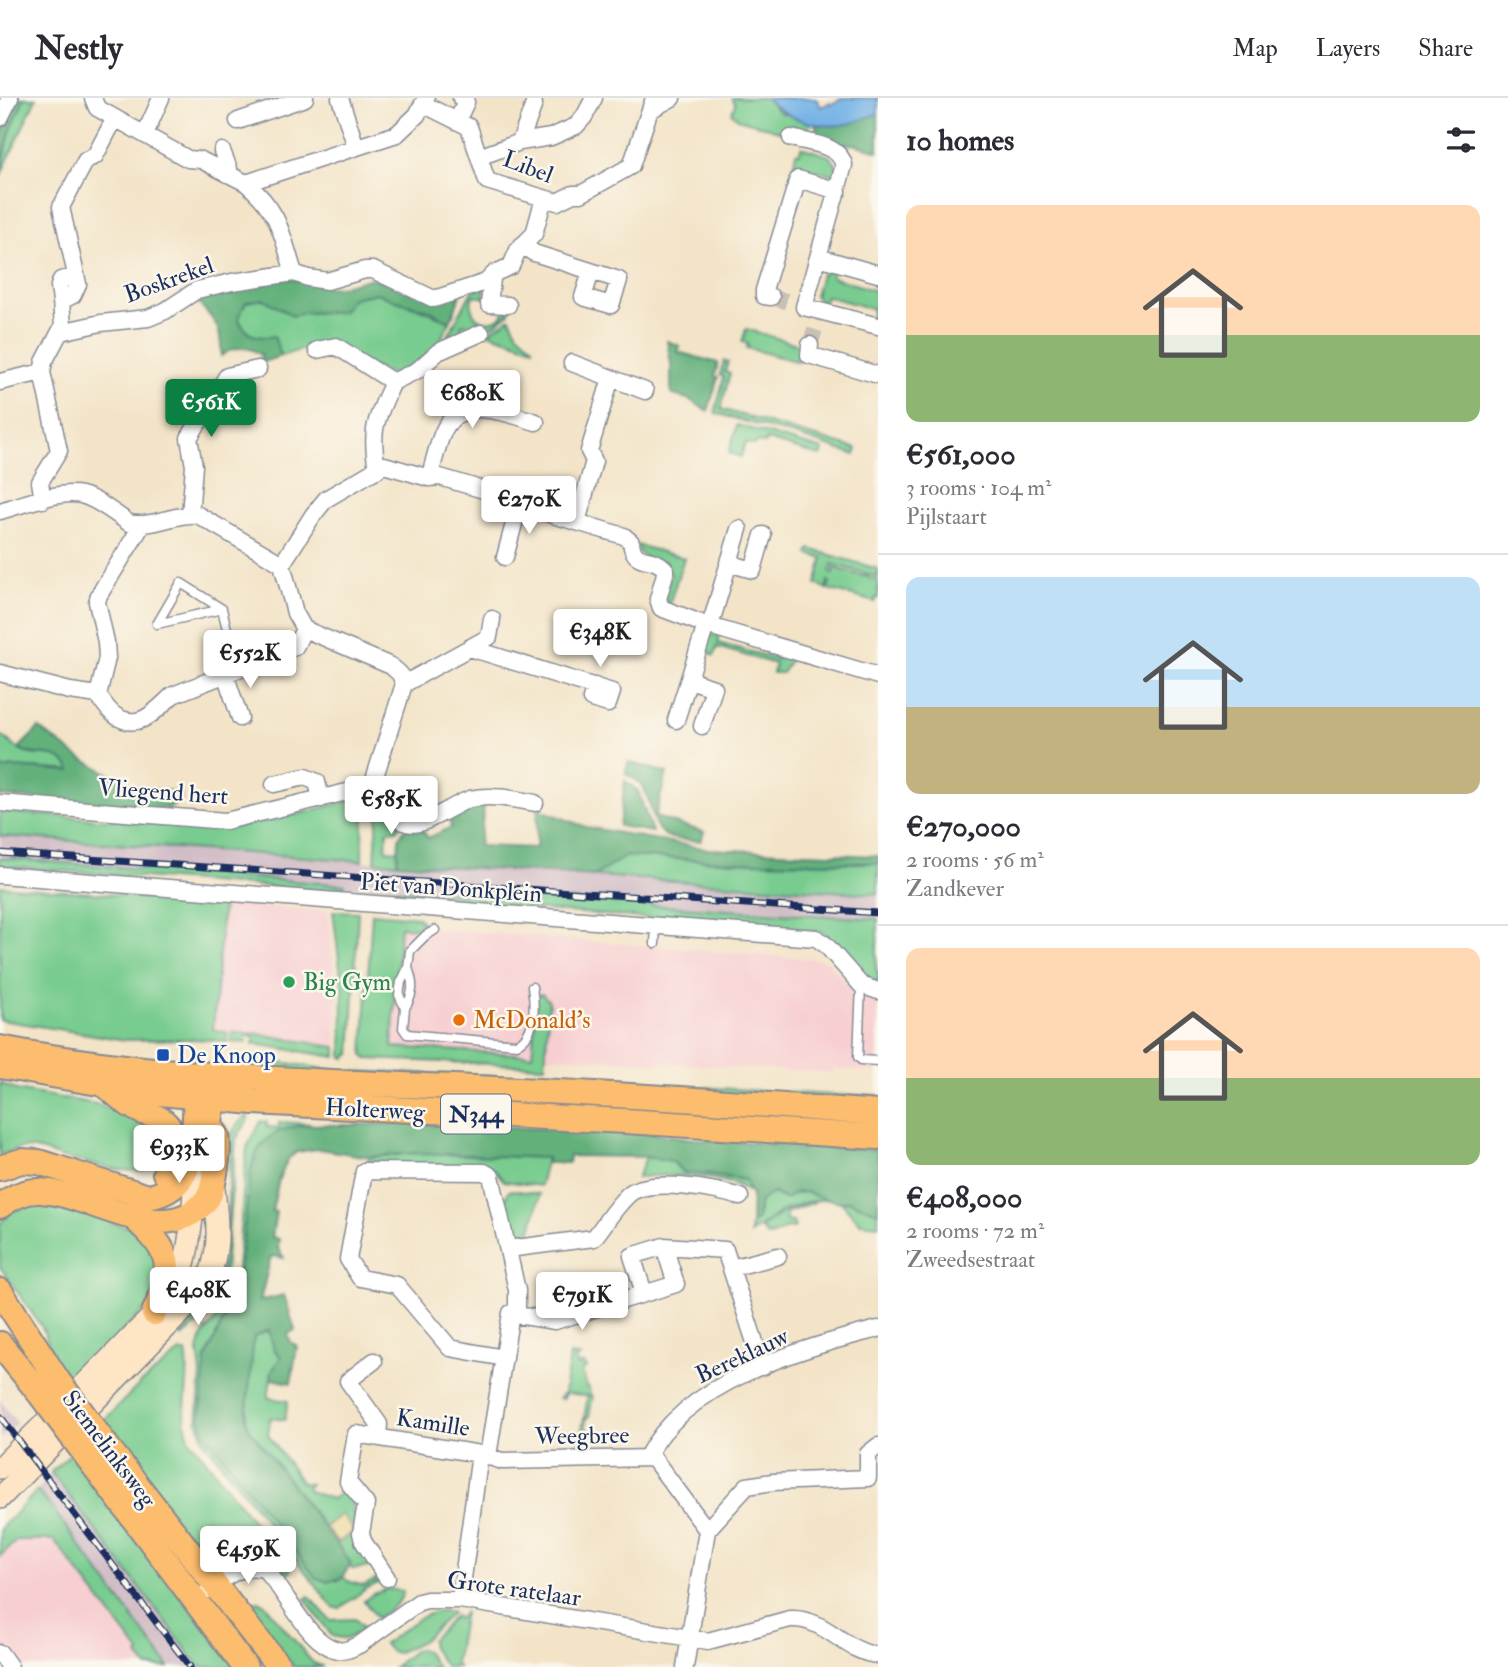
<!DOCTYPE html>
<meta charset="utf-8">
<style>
:root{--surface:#fff;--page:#f2f2f3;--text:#2b2b33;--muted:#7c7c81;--line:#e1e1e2;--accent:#0b8043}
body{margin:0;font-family:"IM FELL Double Pica",serif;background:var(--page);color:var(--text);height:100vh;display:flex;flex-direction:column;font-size:26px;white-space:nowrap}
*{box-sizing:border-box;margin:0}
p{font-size:23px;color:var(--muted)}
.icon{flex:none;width:38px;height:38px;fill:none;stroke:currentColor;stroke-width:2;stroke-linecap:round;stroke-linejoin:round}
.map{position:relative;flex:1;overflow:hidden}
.details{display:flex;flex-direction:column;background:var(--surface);width:630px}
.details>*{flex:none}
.price{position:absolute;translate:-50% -60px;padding:0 16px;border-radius:7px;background:#fff;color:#222;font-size:23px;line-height:46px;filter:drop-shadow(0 2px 4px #0008)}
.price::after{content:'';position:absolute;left:50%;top:42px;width:21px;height:16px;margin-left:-10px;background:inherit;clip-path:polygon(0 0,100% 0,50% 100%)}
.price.active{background:var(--accent);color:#fff}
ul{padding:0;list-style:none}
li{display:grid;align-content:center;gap:14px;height:371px;padding:0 28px}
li+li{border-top:2px solid var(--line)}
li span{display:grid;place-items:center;height:217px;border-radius:14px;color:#555}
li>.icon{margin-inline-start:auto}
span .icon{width:126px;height:126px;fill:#fffc;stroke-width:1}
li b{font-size:30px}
h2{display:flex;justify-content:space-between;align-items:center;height:84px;padding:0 28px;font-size:30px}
header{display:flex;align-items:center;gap:42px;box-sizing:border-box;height:98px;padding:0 35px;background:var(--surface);border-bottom:2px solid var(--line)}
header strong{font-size:33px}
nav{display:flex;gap:38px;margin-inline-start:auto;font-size:24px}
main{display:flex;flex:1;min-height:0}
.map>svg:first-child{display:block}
.built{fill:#f7cfd1}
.industrial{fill:#d2bdc6}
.green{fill:#78cc8f;stroke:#4a7e76;stroke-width:2}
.forest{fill:#62b07a;stroke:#3e706c;stroke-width:2}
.sand{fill:#eeda9e;stroke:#84847e;stroke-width:2}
.water{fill:#72b1e5;stroke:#4670a2;stroke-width:2}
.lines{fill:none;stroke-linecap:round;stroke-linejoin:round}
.street-tunnel{stroke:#c8c0b3;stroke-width:16;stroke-dasharray:16 8;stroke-linecap:butt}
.lane-casing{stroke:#878a93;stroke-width:11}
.street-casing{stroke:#878a93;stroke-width:19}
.secondary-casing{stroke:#878a93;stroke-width:24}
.primary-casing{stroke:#878a93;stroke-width:28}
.lane{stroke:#fff;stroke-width:8}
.street{stroke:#fff;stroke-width:16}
.secondary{stroke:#fee5c5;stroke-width:21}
.primary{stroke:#fcbd6e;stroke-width:24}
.rail-casing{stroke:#1b2f5e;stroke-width:7}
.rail{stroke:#fbf7ec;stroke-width:4.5;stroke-dasharray:13;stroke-linecap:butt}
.primary-bridge-casing{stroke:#878a93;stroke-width:28;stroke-linecap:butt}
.primary-bridge{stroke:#fcbd6e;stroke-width:24}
.leisure-dot{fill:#2e9e5b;stroke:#fbf7ec;stroke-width:2.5}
.food-dot{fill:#e8710a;stroke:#fbf7ec;stroke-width:2.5}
.transit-dot{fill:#1a4fb4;stroke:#fbf7ec;stroke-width:2.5}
.labels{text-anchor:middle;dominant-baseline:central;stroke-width:5;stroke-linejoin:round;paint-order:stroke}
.shield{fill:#fbf7ec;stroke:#5e6b89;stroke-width:2}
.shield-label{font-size:23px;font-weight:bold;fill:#1b2f5e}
.street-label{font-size:24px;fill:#1b2f5e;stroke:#fbf7ec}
.leisure-label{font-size:24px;fill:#27864d;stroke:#fbf7ec;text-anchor:start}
.food-label{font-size:24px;fill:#c56008;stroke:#fbf7ec;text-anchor:start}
.transit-label{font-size:24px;fill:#164399;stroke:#fbf7ec;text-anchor:start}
</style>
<header>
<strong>Nestly</strong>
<nav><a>Map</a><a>Layers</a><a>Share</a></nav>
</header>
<main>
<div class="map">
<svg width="878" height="1569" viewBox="0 0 878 1569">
<rect width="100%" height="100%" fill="#fbf7ec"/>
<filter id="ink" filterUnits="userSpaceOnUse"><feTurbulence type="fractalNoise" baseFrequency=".0143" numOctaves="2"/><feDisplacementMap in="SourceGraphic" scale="14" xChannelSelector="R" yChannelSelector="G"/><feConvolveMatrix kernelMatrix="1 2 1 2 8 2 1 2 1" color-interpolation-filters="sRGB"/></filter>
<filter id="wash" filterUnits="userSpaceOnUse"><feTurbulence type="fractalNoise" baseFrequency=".00686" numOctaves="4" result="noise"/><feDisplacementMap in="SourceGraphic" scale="28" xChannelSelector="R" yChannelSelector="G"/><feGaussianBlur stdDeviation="1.57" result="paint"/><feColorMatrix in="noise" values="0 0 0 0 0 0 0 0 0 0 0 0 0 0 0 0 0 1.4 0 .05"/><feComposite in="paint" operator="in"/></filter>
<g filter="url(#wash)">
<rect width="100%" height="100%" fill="#f3e4c8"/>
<path class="built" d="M223 805 327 813 338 902 336 949 259 936 213 932Z
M400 828 826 862 854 893 878 903V973L834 971 833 975 392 949Z
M17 1442H54L140 1556 138 1558 147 1569H17L0 1546V1458Z"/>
<path class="industrial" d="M0 738 234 755 878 796V826L387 796V792L345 789 342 794 0 768Z
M0 1302 17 1325 0 1341Z
M51 1374 200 1569H169L49 1406 37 1393Z"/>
<path class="green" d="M24 0H36L0 79 10 34Z
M732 0H766L779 14 811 24 806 41 738 21 732 15 735 6Z
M801 49 829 58 836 66V78L800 68 798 75 792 74 796 55H800Z
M832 170V179L876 193 878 185V220H871L873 211 826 198 823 206 817 201 815 197 821 177Z
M484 188 485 200 473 197C466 218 483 231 501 219L506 210H509V215L495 227 471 236 465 226 461 227 466 238 443 247 472 193Z
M377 195C401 206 426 211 450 224L434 254 394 277 315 247 281 258 274 239C256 241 247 238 238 220L246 204 264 201 293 218 302 215 342 214 353 200Z
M510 220 517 234 534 250 488 235Z
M746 231 803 248 799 264 747 250 748 246 742 244Z
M724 263 728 264 725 274 730 275 721 311 857 351 855 357 801 339 715 315 724 279 720 277Z
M737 327 823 352 821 358 767 342 765 346 757 344 755 347 745 345 741 359 729 355Z
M637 447 684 460 669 507 664 502 671 477 639 455Z
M810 451 878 471V479L832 466 830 475 833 476 834 470 878 482V500H876L875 504 828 491 830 484 828 483 826 491 816 486 823 460 808 456Z
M720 536 718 545 777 561 780 553 791 557 788 566 782 575H773L775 566 717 549 714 558 706 551 711 537Z
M0 637C8 641 15 650 23 654 41 662 59 648 72 673L14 669 0 671Z
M366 694 376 700C359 713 363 744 362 763L0 738V714L226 730 274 722 366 699Z
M384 708 400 727 397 732 387 733 386 752 398 753 397 765 375 764 378 713Z
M626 758 739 764 878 765V796L594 778Z
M0 760 345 787 342 794 0 768Z
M0 788 223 805 213 932 228 934 227 944 204 941 126 942 0 922Z
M387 791 878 821 876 872 878 873V885L859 875 828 838 821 834 389 800Z
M333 813 358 814 351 957H347L346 960 342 959 343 894Z
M372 815 418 819 423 826 422 830 400 829 392 949 532 957 537 897 542 896 549 903 545 968 367 961 363 957Z
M232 934 259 936 336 949V959L253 946 254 939 247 938 246 945 231 944Z
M268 962 338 973 548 980 833 997H878V1001L838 998 814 1002 265 974V963Z
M0 985 16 992 102 1007V1009C123 1015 159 1021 163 1046 164 1055 160 1064 152 1069 136 1080 92 1065 73 1062 57 1060 43 1050 26 1050 17 1050 8 1054 0 1057Z
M248 1017V1022L236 1041 224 1184C215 1208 202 1224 182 1239L180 1237C191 1225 203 1214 211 1199 232 1159 226 1082 232 1036L238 1025Z
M261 1023 267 1024V1029L279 1030V1024L312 1026C285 1028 266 1036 254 1061L237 1192 216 1237 201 1304 200 1322 337 1483 343 1479 348 1483 363 1488 376 1482 379 1478 383 1483 367 1490 340 1510H335L331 1507 205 1344 197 1323 201 1275 198 1252 202 1238 226 1209 236 1183 247 1049Z
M415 1055 547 1060 540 1088 504 1083 494 1071 486 1068 368 1066 370 1059Z
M646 1059 672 1063 682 1074 745 1082 749 1094C731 1078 661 1074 637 1080Z
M512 1092 540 1096 528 1144H517L513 1139 505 1101 508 1094Z
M804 1094 830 1101 806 1104 781 1113 750 1136 751 1126 755 1124 759 1113 758 1106 764 1099 773 1095 785 1101 791 1097Z
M848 1103 878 1114V1127L860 1125 841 1104Z
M49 1104 133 1131 157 1154 155 1201 72 1284 57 1269 42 1229 0 1169V1126C14 1106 26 1106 49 1104Z
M815 1104 786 1115V1123L793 1124 795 1129 793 1130 788 1129 774 1137 767 1138 761 1131C774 1116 797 1108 815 1104Z
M269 1231 274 1251 281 1259 272 1273 268 1300 288 1303 285 1322 270 1320 268 1337 302 1385 310 1386 307 1390 309 1393 332 1401 345 1391 355 1403 352 1404 354 1422 358 1425 372 1468 370 1469 352 1471 332 1439 249 1330 246 1322 253 1239Z
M180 1254H186C192 1282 179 1312 189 1340L291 1473 287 1477C276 1461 262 1447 241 1453 232 1456 224 1460 214 1458 207 1457 200 1452 194 1448L101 1325 141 1285Z
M570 1257 580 1259 575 1262 578 1268 584 1266 586 1270 582 1272 587 1289H589L590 1297 593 1298 589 1319 586 1320 585 1330H587L582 1353H578L588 1298 566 1295 562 1301 559 1300 564 1295Z
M73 1353 235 1569H200L51 1374Z
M37 1393 49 1406 169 1569H147L138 1558 140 1555 54 1442H17L0 1458V1431Z
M387 1491 403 1493C401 1507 388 1512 377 1520L364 1503 373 1496Z
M309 1498 330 1522 355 1521 364 1530 347 1541 332 1538 305 1501Z
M258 1503 264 1505 312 1564 323 1569H294L252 1511 253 1505Z
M437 1513H447L452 1515 422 1543 396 1555 389 1552 384 1546 418 1521Z
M464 1515 455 1566 458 1569H446L432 1550 431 1542 455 1518 458 1521Z
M420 1551 426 1554 437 1569H394L415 1552Z"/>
<path class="forest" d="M17 0H24L10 34 0 71V39Z
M878 15V53L853 46 835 47 816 43V26H848Z
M287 180 326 189H339L372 180 460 198 450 224 429 212 396 203 377 195 353 200 342 214 302 215 293 218 264 201 246 204 238 220C247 238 255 241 274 238L281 258 256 266 262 258C250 247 233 248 221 258 222 225 214 223 194 200Z
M667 243 680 248 678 254 718 265 715 278 718 280 708 313 688 301 671 296V266Z
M39 630 78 659 130 687 181 695 180 704 168 711 0 698V671L14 669 71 673C59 648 35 663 19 650Z
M628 664 667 675 655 719 704 734 701 743C691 742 677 743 667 738 643 727 660 689 625 676Z
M625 683 638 693 652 734 619 728Z
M473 705 474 710 484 709 479 748 536 750 538 711 586 729 708 751 878 758V765L739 764 626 758 594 778 397 765 399 740 405 730 423 732 428 740 452 729 446 716Z
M402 1025 652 1035 695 1041 878 1052V1114L848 1103 841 1104 817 1099 807 1094H797L785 1101 773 1095 760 1103 757 1121 751 1126 752 1095 749 1094 745 1082 706 1075H685L672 1063 646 1059 569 1058 568 1065H547V1060L415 1055 370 1059 319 1051 297 1054 288 1061 279 1081 272 1113 276 1114 272 1139 279 1141 278 1150 284 1160 271 1158 260 1203 284 1197 295 1232 288 1236 290 1243 297 1249 291 1285 271 1281 272 1273 281 1259 274 1251 269 1232 254 1239 246 1322 249 1330 351 1465 342 1480 328 1484 316 1480 204 1334 200 1321 206 1260 237 1192 251 1071C262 1025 298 1026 337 1027 358 1027 380 1026 402 1025Z"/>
<path class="sand" d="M341 1416 354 1433 338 1445 325 1429Z"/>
<path class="water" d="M766 0H816L821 9 829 5 830 7 843 0H878V15C868 19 857 24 847 26 818 32 785 20 766 0Z"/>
</g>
<g filter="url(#ink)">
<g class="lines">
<path class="street-tunnel" d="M771 199 793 205
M810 247 817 225"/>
<g class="lane-casing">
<path id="lane" d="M222 511 157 526 181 485 222 511 237 571
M435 832 425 838 410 853 408 870 401 884 399 897 405 910 403 930 407 936 517 946C536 937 535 907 532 889
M655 846 656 828
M861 887 858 959 861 962 878 963
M405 910C414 895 414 886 408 870"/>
</g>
<g class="street-casing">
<path id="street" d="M93 0 97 10 188 61 201 62 246 85 397 36 417 17 426 0
M340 0 356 49
M594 0 584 19 576 28 551 39 520 44 479 59 487 83 557 104 573 96H581L631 68 654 0
M423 6 469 29 479 59
M652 11 672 0
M0 20 10 0
M238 23 305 0
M457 23 466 4 461 0
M145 36 161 0
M791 40C809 45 839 46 844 67L804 209 878 228
M520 44 534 6
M222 53 229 71 227 76
M246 85C280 114 281 134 294 175
M522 147 534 155 619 182 611 207 583 199 591 174
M818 159 878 176
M492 181 489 206 508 207
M771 199 764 198V192L798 81 838 93
M61 203 59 188 61 182 76 178
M61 234 101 225 148 220 165 213 197 192 232 184 294 175 308 180 327 183 365 172H373L434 201 486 184 495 175 511 168 518 152 534 136 544 100
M810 247 809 257 878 277
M317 252 336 248 393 284
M572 265 645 293
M0 284 42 274
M393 284 418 272 438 254 481 235
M377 372C370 329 376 322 393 284
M429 380C434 365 437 346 444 332 462 296 508 316 536 324
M43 402 40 384 59 353 42 274 44 264 63 228 61 203 73 197 78 186 61 109 86 62 95 58 115 20
M0 413C21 407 60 392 81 397 98 401 115 416 129 425 153 430 174 415 198 417L282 466 295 515 304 531 391 568 400 576 404 586 372 688
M190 417 194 368 189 340 227 278 258 271
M577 424 594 363 589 353 611 280
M505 459 519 407
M728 465 753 472 763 437
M282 466 313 417 326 401 384 367 429 380 440 379 507 399 519 407 624 438 631 444C634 470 652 455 666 472L658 501 661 510 706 527 878 578
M710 528 739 431
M470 550 612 594 608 606 591 601 595 588
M0 575 70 593 98 597C103 604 108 613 116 618 140 634 157 611 173 597L295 549 304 531
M225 576 240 620
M689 582 714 590 702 628
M404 586 489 539 492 521
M98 597 107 560 106 544 97 504 99 497 142 427
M676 622 706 527
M274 686 305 679 317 684 321 701
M372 688C383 698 392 717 404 724 421 733 453 706 470 701 490 696 514 701 535 705
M0 705 226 723 372 688
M0 777 816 840 826 847 861 887 878 893
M508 1151 594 1140C605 1126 615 1109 628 1097 646 1079 717 1091 740 1099
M731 1170 778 1158
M644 1195 632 1158 664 1148 725 1152 763 1269
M517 1217 555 1223 676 1186 664 1148
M504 1260 450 1250 397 1187 360 1180 348 1161 364 1073 484 1074 491 1078 517 1192V1217
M374 1263 348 1283 379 1326 378 1339
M488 1358 511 1215 517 1217
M647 1359C685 1284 801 1250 878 1231
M707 1432 747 1388 773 1384 868 1380V1356L878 1348
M387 1480 363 1443 361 1435 366 1406 348 1384 356 1336 480 1356 502 1363 653 1360 707 1432 685 1569
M208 1492C225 1480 241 1465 264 1471 286 1491 307 1546 338 1552 346 1554 352 1550 359 1547L419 1504 427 1502H460L708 1543 790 1521C826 1519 845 1555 878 1557
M460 1502 480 1356
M0 1555 10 1569"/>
</g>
<g class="secondary-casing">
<path id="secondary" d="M0 1370C43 1326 87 1285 129 1241 143 1226 163 1211 173 1194 191 1163 197 1092 192 1057
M0 1400 200 1195C222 1162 218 1127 214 1090"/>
</g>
<g class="primary-casing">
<path id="primary" d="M0 950C149 979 303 983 454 989 596 995 737 1004 878 1015
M0 968 150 994 253 1004 625 1023 878 1039
M107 989C117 996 127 1007 139 1012 145 1016 153 1016 160 1021 179 1034 179 1058 165 1075
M0 1070 21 1063 39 1064 148 1099C199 1091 193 1039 196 999
M0 1108C12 1099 25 1092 40 1093 91 1095 166 1154 207 1101 214 1093 220 1049 217 1038 217 1036 212 1032 211 1029 209 1022 213 1010 213 1002 212 997 210 992 209 987
M133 1119C171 1154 176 1167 154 1215
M0 1193 58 1283
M0 1246 41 1297
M106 1347 279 1569
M89 1361 245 1569"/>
</g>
<use href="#lane" class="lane"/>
<use href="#street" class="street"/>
<use href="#secondary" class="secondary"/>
<use href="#primary" class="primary"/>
<g class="rail-casing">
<path id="rail" d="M0 755 878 815
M0 1318 190 1569"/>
</g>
<use href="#rail" class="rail"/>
<g class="primary-bridge-casing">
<path id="primary-bridge" d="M58 1283 106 1347
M41 1297 89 1361"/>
</g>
<use href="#primary-bridge" class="primary-bridge"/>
</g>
</g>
<circle class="leisure-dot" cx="289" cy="884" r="7"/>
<circle class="food-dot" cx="459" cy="922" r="7"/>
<rect class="transit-dot" x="156" y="950" width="14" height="14" rx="3.5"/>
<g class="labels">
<rect class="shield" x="441" y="996.5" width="70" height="39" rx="5"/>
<g class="shield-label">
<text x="476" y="1016">N344</text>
</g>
<g class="street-label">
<text transform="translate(528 69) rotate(21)">Libel</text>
<text transform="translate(169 182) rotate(-20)">Boskrekel</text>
<text transform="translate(163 694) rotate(4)">Vliegend hert</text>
<text transform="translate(451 790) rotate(4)">Piet van Donkplein</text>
<text transform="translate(375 1012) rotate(3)">Holterweg</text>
<text transform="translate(742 1258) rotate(-25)">Bereklauw</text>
<text transform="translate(433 1325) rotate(9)">Kamille</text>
<text transform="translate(582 1338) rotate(-1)">Weegbree</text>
<text transform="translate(109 1351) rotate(53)">Siemelinksweg</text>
<text transform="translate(514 1491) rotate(8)">Grote ratelaar</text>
</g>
<g class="leisure-label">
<text x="303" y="884">Big Gym</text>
</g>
<g class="food-label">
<text x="473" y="922">McDonald's</text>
</g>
<g class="transit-label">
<text x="177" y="957">De Knoop</text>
</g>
</g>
</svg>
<b class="price" style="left:472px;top:332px">€680K</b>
<b class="price active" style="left:211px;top:341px">€561K</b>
<b class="price" style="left:529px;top:438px">€270K</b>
<b class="price" style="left:600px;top:571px">€348K</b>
<b class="price" style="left:250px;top:592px">€552K</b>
<b class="price" style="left:391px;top:738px">€585K</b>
<b class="price" style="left:179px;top:1087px">€933K</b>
<b class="price" style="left:198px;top:1229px">€408K</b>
<b class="price" style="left:582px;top:1234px">€791K</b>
<b class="price" style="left:248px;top:1488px">€459K</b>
</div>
<section class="details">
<h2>10 homes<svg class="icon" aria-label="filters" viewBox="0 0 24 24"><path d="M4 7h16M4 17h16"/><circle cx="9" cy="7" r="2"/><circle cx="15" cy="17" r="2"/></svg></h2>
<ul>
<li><span style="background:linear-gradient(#ffd9b3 60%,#8fb573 0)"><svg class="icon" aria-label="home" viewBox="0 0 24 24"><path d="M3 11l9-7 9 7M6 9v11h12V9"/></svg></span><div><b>€561,000</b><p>3 rooms · 104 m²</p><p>Pijlstaart</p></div></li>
<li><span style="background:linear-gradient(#bfe0f5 60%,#c2b280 0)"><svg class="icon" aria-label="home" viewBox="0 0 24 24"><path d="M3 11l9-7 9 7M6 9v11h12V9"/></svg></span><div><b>€270,000</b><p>2 rooms · 56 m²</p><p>Zandkever</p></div></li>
<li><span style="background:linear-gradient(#ffd9b3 60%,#8fb573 0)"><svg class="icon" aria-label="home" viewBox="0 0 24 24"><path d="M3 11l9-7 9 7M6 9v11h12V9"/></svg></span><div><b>€408,000</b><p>2 rooms · 72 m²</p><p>Zweedsestraat</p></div></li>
</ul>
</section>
</main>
